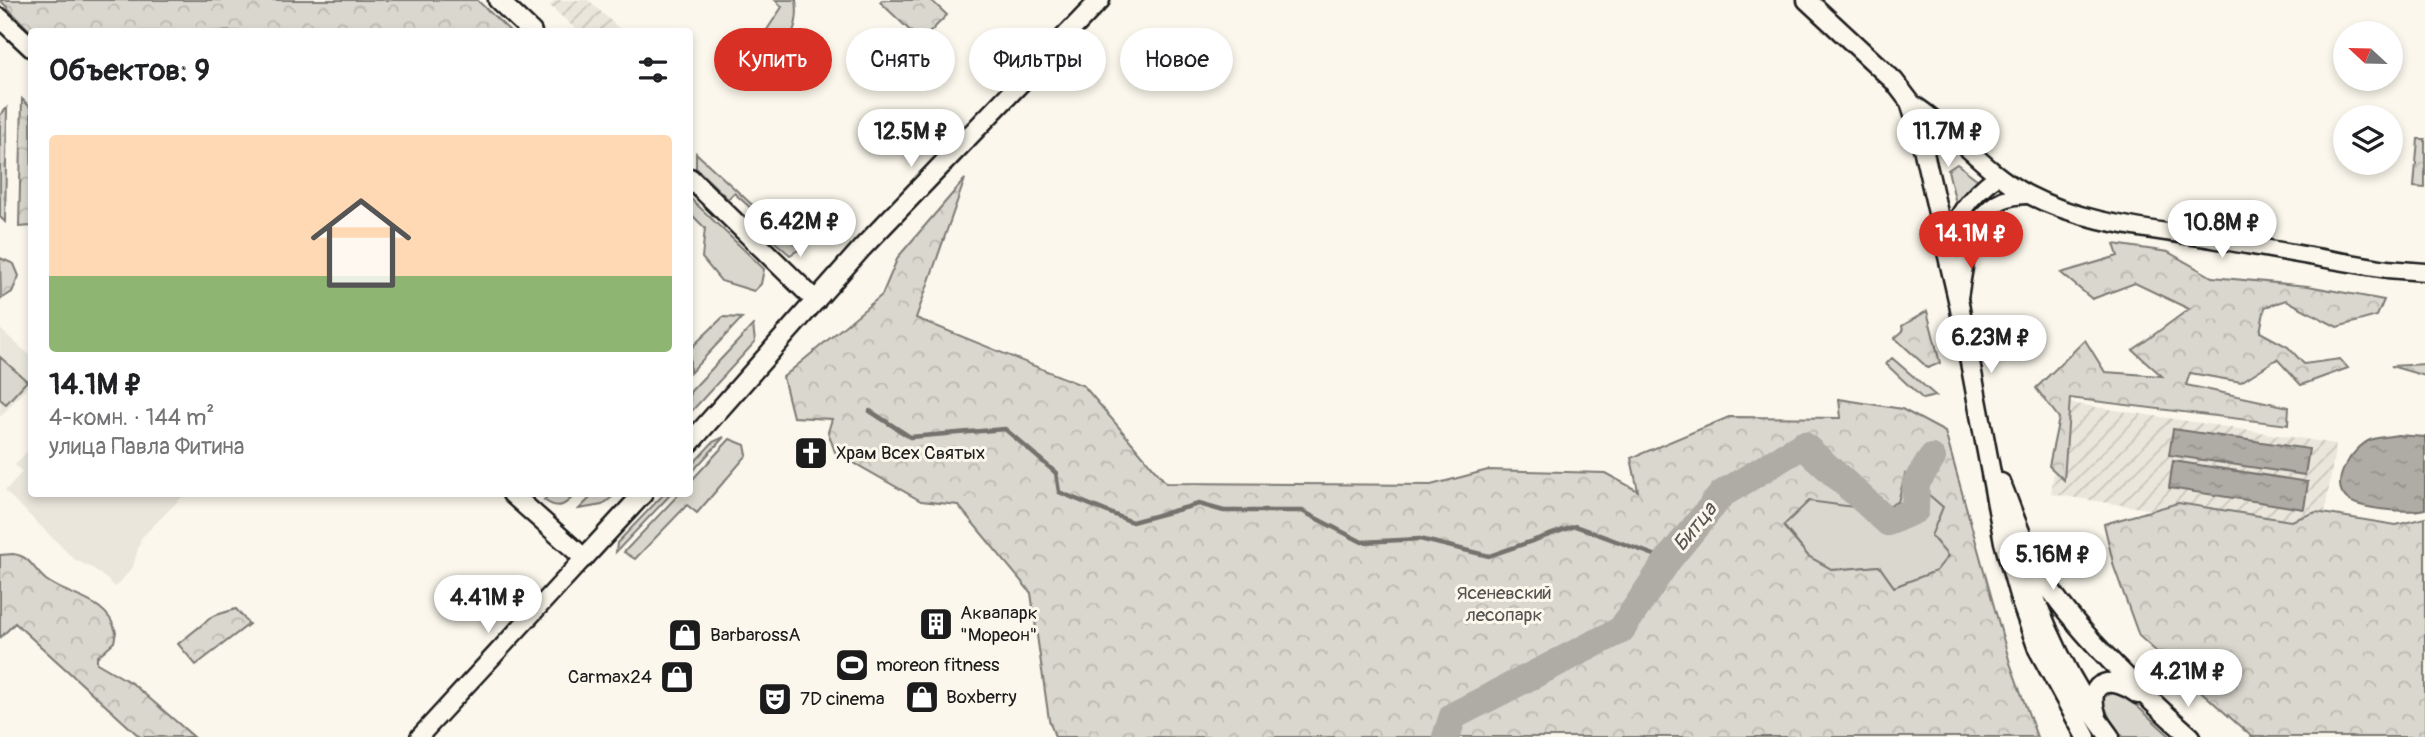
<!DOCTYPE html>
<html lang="ru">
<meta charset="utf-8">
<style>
:root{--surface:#fff;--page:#f2f2f2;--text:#202124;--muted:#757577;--line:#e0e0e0;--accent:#d93025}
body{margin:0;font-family:Pangolin,sans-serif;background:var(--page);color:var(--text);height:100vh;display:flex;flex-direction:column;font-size:26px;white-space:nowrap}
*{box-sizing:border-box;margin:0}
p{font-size:23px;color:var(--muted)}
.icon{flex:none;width:38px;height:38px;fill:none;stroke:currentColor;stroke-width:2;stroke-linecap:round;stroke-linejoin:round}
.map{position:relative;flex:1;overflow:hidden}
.sheet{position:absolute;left:28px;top:28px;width:665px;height:469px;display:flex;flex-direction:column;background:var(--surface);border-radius:7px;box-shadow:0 4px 10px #0003}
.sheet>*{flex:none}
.guide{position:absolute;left:714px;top:28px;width:665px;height:63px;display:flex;gap:14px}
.needle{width:46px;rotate:292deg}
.fabs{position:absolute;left:2333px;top:21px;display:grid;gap:14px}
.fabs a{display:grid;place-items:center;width:70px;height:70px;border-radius:50%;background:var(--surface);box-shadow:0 4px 10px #0003;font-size:35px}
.price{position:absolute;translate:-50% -60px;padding:0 16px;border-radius:24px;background:#fff;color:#222;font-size:23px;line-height:46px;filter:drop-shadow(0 2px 4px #0008)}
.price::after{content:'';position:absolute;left:50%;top:42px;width:21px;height:16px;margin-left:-10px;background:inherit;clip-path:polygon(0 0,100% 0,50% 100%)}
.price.selected{background:var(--accent);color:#fff}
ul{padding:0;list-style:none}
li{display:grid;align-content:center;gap:14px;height:371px;padding:0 21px}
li+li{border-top:2px solid var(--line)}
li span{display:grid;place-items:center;height:217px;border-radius:7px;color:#555}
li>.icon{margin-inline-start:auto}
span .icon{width:126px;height:126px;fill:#fffc;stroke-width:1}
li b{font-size:30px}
h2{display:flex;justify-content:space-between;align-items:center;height:84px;padding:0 21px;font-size:30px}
.pill{padding:0 24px;border-radius:32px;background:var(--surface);box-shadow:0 4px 10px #0003;font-size:24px;line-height:63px}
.pill.selected{background:var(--accent);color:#fff}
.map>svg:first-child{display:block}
.built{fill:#eae6dc}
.industrial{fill:url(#industrial-furrows)}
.green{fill:#dad7ce;stroke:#7b7a75;stroke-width:2}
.forest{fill:url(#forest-crowns);stroke:#7b7a75;stroke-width:2;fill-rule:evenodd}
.water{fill:url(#water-ripples);stroke:#74726e;stroke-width:2}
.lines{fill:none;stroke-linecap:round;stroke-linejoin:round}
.stream{stroke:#74726e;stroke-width:4.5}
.river{stroke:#afaca5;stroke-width:28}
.tertiary-casing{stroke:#1c1c1c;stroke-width:21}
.secondary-casing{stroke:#1c1c1c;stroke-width:23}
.tertiary{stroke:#fbf7ec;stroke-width:16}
.secondary{stroke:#fbf7ec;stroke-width:18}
.labels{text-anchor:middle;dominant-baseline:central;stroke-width:6;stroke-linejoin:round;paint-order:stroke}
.poi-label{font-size:19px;fill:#1c1c1c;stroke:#fbf7ec;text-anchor:start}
.park-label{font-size:19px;fill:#555451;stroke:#fbf7ec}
.water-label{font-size:21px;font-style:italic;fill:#575653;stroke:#fbf7ec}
</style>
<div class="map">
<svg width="2425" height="737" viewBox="0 0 2425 737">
<defs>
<pattern id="industrial-furrows" width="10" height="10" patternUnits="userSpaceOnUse" patternTransform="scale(1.75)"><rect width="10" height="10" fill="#eae6dc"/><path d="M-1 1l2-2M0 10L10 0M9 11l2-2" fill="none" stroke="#c8c5bc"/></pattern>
<pattern id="forest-crowns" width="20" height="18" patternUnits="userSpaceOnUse" patternTransform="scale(1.75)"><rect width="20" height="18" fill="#dad7ce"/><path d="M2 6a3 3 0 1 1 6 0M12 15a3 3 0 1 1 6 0" fill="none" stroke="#bab8b0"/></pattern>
<pattern id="water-ripples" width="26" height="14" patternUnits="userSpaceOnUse" patternTransform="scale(1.75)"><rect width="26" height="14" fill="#afaca5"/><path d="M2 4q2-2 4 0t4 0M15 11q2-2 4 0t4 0" fill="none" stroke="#96938d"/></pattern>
</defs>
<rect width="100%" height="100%" fill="#fbf7ec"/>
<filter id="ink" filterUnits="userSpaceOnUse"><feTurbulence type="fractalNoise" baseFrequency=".0143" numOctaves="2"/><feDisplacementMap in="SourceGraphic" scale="14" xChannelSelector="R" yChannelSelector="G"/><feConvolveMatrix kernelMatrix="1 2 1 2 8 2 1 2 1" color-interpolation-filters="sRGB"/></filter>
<g filter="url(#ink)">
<path class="built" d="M0 329 32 357 31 383 0 417Z
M31 447 32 494H179L182 497 141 538 133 567 116 587 94 569 74 559 5 491 22 472 15 465Z"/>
<path class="industrial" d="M555 0H588L622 31H578L550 6Z
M2063 402 2336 444 2321 536 2051 494Z"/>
<path class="green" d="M775 0H796C801 33 785 45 765 69L751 54 782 7Z
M696 153 800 249 790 255 768 236 774 229 734 193 728 199 696 168Z
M1957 164 1978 180V187L1958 212 1948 170Z
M690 198 764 269 761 284 754 291 721 281 702 258 705 228 690 213Z
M723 317 742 318 690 373V349Z
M753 325 755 342 690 413V392Z
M0 357 27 381 6 404 0 399Z
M724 437 690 474V467L713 442Z
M730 439 745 445 747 455 697 513 687 505 635 559 624 552 679 494H690V482Z
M1905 473 1943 507 1948 556 1937 571 1894 587 1879 566 1833 570 1808 556 1783 525 1809 500 1876 510Z
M550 494H576C565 505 559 511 544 500Z
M594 494H616L602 505 579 509Z
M664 494H671L616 552 617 543Z
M2115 692 2138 707 2171 737H2123L2110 719 2101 698Z"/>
<path class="forest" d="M0 0H477L510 31 31 32Z
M882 0H931L947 15 921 41 880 2Z
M22 99 31 108 32 226 19 227Z
M7 108 5 222 0 217V115Z
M2418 139H2425V188L2414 187Z
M965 179 916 318 1084 386 1166 483 1431 485 1488 470 1605 473 1638 491 1631 458 1729 417 1841 418 1839 399 1902 409 1945 432 2010 663 2037 737H1055L1049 720 1031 593 958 505 921 501 835 452 828 432 832 419 793 417 783 377 882 295 898 257ZM1905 474 1943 507 1931 536 1948 556 1936 571 1894 587 1879 566 1833 570 1808 556 1783 526 1809 501 1876 510 1898 502Z
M2114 244 2168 252 2212 277 2308 286 2384 300 2377 316 2337 327 2286 300 2265 307 2260 332 2288 347 2304 364 2340 359 2348 368 2301 385 2277 359 2241 382 2190 373 2186 385 2289 407 2288 425 2070 398 2064 480 2049 466 2059 418 2036 388 2085 340 2105 372 2162 376 2133 350 2189 309 2135 283 2092 299 2061 273 2118 256Z
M0 258 14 264 19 276 12 292 1 299Z
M1927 311 1940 363 1928 368 1895 338 1903 331 1902 326Z
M1892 358 1936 396 1923 399 1886 364Z
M2425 364V376L2391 366Z
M2178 503 2291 521 2316 512 2396 525 2425 518V737H2252L2139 636 2114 567 2104 524Z
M13 554C31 556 33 570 46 580 70 598 107 598 116 632L114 642 97 657V663L133 684 194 737H140L15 623 0 638V555Z
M236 609 249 624 196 665 178 644 213 616Z"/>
<path class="water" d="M2173 429 2309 449 2305 475 2169 455Z
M2397 435 2425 437V509C2408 513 2359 510 2346 498 2329 481 2353 448 2370 440 2378 437 2388 437 2397 435Z
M2173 461 2308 482 2304 509 2169 488Z"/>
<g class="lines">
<path class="stream" d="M870 411 910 437 1005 429 1056 473 1059 492 1132 522 1199 504 1224 511H1302L1362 542 1420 539 1489 556 1575 526 1668 560"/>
<path class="river" d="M1446 737 1453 716 1621 630 1668 560 1722 494 1803 445 1888 522 1915 510 1916 483 1932 458"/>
<g class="tertiary-casing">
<path id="tertiary" d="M1910 102C1953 129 1982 170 2027 194 2086 225 2154 229 2218 240 2275 250 2331 260 2387 269L2425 272
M1946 247C1953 218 1972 194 1997 176
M1959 298C1966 255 1971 194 2028 195
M419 737 584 558"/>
</g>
<g class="secondary-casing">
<path id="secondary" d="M498 0 532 32
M1807 0 1894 81 1910 102 1920 135 1959 304 2004 542 2020 599 2038 649 2086 737
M0 18 32 48
M690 178 816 301
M690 443 862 248 1100 0
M2001 483C2012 510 2022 541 2036 567 2069 625 2141 693 2191 737
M512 494 584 558 643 494
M2020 554C2040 619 2069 683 2110 737
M2096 714C2085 678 2114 676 2138 694"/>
</g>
<use href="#tertiary" class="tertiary"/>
<use href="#secondary" class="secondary"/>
</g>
</g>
<defs>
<g id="church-square" transform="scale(1.75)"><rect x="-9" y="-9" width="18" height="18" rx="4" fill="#1c1c1c" stroke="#fbf7ec"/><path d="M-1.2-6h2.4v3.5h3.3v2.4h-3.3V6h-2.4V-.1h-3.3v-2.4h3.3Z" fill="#fff"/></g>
<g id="building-square" transform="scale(1.75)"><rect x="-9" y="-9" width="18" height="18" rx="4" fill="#1c1c1c" stroke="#fbf7ec"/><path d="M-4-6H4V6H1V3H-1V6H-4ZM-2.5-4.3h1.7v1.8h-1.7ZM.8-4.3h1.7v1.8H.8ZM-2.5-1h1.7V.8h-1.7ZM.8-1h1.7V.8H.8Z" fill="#fff"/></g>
<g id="shop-square" transform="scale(1.75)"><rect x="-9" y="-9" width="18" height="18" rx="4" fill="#1c1c1c" stroke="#fbf7ec"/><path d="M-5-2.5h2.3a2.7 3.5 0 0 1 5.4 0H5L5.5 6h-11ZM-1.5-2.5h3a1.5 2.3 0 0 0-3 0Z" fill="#fff"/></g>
<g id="stadium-square" transform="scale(1.75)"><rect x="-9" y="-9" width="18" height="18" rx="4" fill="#1c1c1c" stroke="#fbf7ec"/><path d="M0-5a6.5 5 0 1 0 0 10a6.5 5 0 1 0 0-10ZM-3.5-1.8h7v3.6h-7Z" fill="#fff"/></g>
<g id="theatre-square" transform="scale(1.75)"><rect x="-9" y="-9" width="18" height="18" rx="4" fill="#1c1c1c" stroke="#fbf7ec"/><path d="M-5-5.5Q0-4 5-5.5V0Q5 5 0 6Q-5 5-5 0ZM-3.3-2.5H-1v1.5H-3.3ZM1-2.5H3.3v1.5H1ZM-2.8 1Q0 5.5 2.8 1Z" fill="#fff"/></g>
</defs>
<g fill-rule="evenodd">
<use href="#church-square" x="811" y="453"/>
<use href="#building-square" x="936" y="624"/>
<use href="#shop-square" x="685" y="635"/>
<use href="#stadium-square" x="852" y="665"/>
<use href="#shop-square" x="677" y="677"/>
<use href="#shop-square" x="922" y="697"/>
<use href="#theatre-square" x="775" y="699"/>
</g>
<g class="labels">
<g class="poi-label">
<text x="836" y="453">Храм Всех Святых</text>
<text x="960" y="613">Аквапарк<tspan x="960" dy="22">"Мореон"</tspan></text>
<text x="710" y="635">BarbarossA</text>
<text x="876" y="665">moreon fitness</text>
<text x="652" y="677" text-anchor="end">Carmax24</text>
<text x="946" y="697">Boxberry</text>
<text x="800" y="699">7D cinema</text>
</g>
<g class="park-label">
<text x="1504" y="593">Ясеневский<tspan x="1504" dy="22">лесопарк</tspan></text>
</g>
<g class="water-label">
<text transform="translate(1695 527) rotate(-51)">Битца</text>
</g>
</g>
</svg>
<div class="fabs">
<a><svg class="needle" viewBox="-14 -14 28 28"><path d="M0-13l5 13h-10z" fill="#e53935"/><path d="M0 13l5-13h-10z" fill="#757577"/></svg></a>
<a><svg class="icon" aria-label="layers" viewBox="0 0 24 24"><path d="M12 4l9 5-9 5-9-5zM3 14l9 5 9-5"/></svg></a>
</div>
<b class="price" style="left:911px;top:169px">12.5M ₽</b>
<b class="price" style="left:1948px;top:169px">11.7M ₽</b>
<b class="price" style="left:800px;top:259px">6.42M ₽</b>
<b class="price" style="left:2222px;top:260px">10.8M ₽</b>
<b class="price selected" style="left:1971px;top:271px">14.1M ₽</b>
<b class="price" style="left:1991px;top:375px">6.23M ₽</b>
<b class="price" style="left:2053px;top:592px">5.16M ₽</b>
<b class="price" style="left:488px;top:635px">4.41M ₽</b>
<b class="price" style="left:2188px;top:709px">4.21M ₽</b>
<div class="guide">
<a class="pill selected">Купить</a>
<a class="pill">Снять</a>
<a class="pill">Фильтры</a>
<a class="pill">Новое</a>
</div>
<section class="sheet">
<h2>Объектов: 9<svg class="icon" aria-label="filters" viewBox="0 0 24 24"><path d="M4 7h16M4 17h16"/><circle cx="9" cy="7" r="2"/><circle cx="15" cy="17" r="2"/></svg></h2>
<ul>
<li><span style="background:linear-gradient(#ffd9b3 65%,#8fb573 0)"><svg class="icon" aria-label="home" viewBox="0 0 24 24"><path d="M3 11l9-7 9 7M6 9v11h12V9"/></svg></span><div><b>14.1M ₽</b><p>4-комн. · 144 m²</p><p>улица Павла Фитина</p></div></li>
</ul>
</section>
</div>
